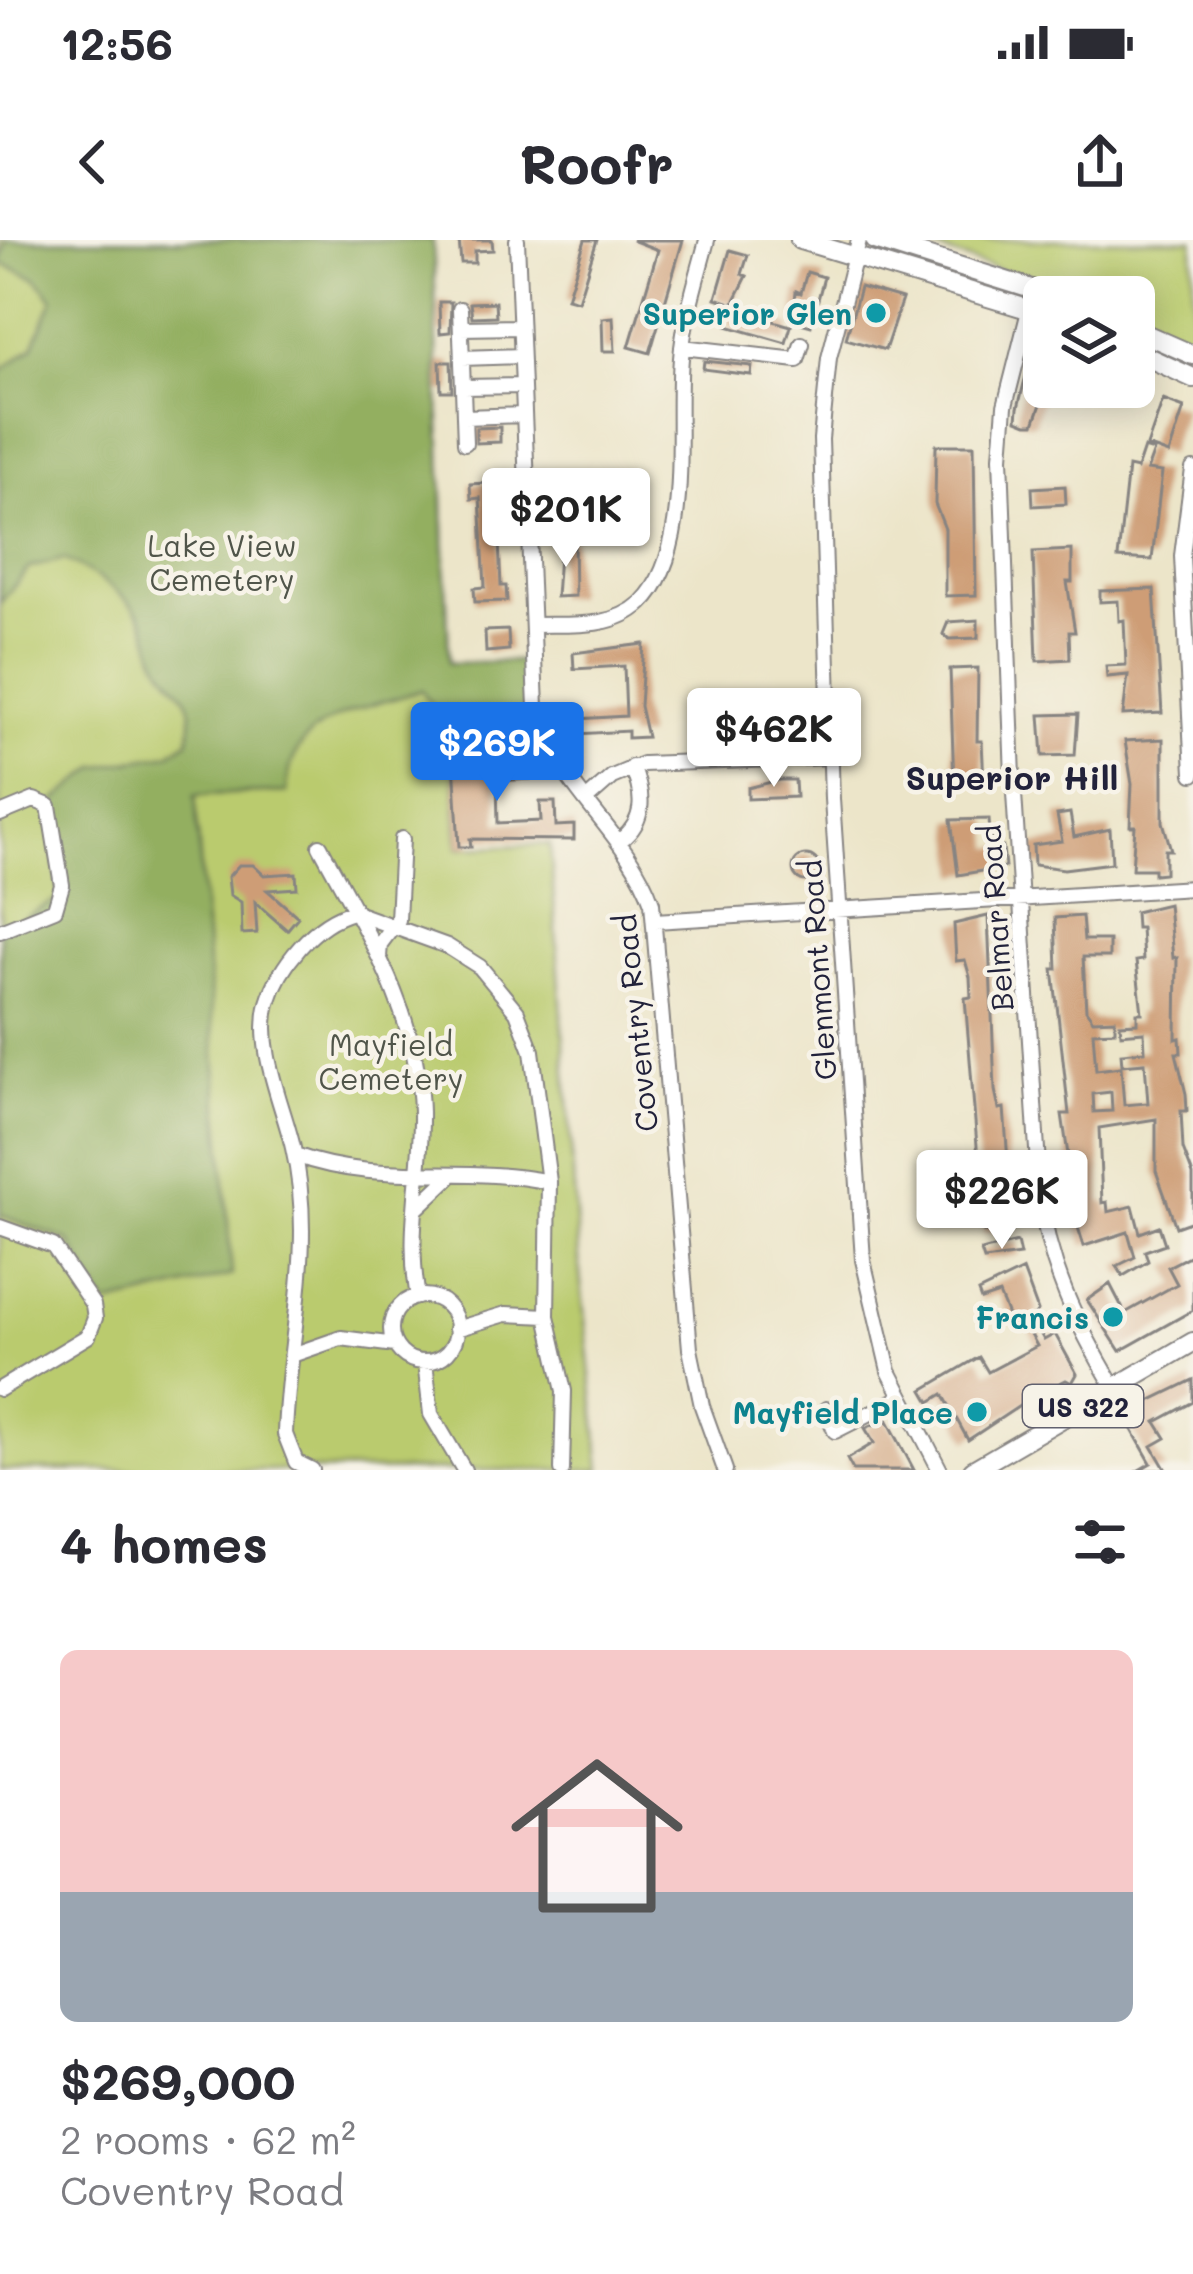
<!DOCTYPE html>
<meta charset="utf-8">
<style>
:root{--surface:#fff;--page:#f2f2f3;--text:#2b2b33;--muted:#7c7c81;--line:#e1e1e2;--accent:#1a73e8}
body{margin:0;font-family:Mali,sans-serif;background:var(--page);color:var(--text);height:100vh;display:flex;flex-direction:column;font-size:45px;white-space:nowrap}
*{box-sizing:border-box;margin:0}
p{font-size:39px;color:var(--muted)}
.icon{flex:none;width:66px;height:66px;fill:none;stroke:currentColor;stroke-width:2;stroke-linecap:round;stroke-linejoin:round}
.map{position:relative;height:1230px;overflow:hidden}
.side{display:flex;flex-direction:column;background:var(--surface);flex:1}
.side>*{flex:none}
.fabs{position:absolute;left:1023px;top:36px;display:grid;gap:24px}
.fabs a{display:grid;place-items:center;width:132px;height:132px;border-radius:18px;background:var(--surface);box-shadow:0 6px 30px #0003;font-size:60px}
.price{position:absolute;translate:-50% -102px;padding:0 27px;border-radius:12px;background:#fff;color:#222;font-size:39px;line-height:78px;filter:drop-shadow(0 3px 6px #0008)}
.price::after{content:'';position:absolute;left:50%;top:72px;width:36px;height:27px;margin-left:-18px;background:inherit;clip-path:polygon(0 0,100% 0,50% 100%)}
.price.active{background:var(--accent);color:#fff}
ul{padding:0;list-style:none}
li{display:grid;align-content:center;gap:24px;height:636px;padding:0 60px}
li+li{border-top:3px solid var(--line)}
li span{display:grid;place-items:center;height:372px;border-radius:18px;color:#555}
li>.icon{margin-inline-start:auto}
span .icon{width:216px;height:216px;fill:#fffc;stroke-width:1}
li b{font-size:51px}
h2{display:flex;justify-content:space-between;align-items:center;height:144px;padding:0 60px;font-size:51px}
.status{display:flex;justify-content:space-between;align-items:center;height:84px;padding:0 60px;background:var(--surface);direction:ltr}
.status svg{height:33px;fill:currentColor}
header{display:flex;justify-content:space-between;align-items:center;height:156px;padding:0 60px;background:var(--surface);font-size:54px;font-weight:700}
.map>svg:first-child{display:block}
.green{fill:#bacb6e;stroke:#6e7654;stroke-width:3}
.forest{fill:#93af61;stroke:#5a684e;stroke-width:3}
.building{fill:#ce9d76;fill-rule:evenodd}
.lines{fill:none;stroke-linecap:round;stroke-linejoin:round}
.minor-casing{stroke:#878482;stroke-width:18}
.major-casing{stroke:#878482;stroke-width:22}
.minor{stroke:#fff;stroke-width:14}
.major{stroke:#fff;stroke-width:18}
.culture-dot{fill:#0f9aa8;stroke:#f7f3e8;stroke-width:4.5}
.labels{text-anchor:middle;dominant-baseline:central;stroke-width:9;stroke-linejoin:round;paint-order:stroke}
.shield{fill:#f7f3e8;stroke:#62616f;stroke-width:3}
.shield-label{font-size:27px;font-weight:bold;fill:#22223b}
.culture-label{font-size:30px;font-weight:bold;fill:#0d838f;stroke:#f7f3e8;text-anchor:end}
.park-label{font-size:30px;fill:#50554a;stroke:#f7f3e8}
.street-label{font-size:30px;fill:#22223b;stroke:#f7f3e8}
.neighbourhood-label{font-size:33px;font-weight:bold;fill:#22223b;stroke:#f7f3e8}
</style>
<div class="status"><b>12:56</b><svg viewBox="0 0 49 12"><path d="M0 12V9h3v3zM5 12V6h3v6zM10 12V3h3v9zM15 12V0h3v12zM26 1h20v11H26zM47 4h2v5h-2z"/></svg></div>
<header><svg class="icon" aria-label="back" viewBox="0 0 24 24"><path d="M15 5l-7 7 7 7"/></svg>Roofr<svg class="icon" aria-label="share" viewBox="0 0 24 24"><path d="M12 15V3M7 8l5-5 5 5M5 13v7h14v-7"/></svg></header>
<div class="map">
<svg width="1193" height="1230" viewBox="0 0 1193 1230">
<rect width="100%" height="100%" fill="#f7f3e8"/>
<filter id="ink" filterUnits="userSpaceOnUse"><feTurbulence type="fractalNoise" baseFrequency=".00833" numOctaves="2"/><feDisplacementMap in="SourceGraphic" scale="24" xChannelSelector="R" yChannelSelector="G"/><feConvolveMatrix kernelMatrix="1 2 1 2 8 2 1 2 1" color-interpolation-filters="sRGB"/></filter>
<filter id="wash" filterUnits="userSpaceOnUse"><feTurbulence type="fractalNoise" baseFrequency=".004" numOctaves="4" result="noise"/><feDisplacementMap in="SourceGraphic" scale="48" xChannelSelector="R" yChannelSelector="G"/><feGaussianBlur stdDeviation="2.7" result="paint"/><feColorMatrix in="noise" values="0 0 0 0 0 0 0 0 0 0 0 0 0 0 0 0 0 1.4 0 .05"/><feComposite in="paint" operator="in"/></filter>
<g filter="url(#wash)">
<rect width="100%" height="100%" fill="#ece5c9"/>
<path class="green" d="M0 0H433L449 423 523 421 531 498 452 502 458 608 550 604 580 1034 601 1230H0Z
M908 0H1193V106L1134 78V57H1082Z"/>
<path class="forest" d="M7 0H433L449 423 523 421 531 498 452 502 422 450C359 472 289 474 287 552L195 555 232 1035 106 1065 69 1001 0 975 4 820 0 691 60 658 49 566 97 527 169 514 188 501C200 450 176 456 157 419 150 406 149 387 140 375 123 352 89 331 64 319L29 328 0 363V131L33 107 53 59 36 38 0 23Z"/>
<g id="blocks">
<path class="building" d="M459 0H492L493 10 475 11V23H461Z
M585 0H597L578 61 567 58Z
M632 0H683L650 113 629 107 658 10Z
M730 10 748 15 742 34 747 36 733 64 716 58Z
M807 32 824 37 811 86 793 81 796 51 801 53Z
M860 47 902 59 885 110 846 99Z
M439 62H451L450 92 440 93Z
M495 62 496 76 472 77 470 63Z
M732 69 791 86 786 103 727 86Z
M613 77 615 111H603L602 78Z
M1034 102 1044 105 1047 147 1034 184H1027L1017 180 1018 168Z
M704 121 752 126 751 135 703 129Z
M440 122H451L452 151H441Z
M1163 160 1184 168 1169 214 1147 206Z
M500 187V202L476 203V188Z
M936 205H974L976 355 945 356V289L935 264Z
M1144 208 1154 211 1147 230 1162 232 1152 320 1118 318 1128 227 1137 229Z
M502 242 503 256 497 257 501 346H506L507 361 475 362 474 348 485 347 480 258 471 259 470 244Z
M1065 246 1066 264 1033 266 1032 248Z
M574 300 575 356 556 357 560 301Z
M1072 310V342H1067L1075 392H1069L1070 419 1037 421 1033 312Z
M1154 349 1162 473 1123 475 1128 435 1107 437 1106 426 1126 425 1124 380 1119 381 1118 361 1100 362V351Z
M978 380V398L949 399 943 394 948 382Z
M508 390 509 410 486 412 485 391Z
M644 404 640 466 647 497 628 498V491L577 494V479L626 476 624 426 574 429 573 413Z
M978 428 977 501H982L984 542 954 543 950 429Z
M1078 474 1075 515 1043 516 1040 475Z
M763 482H793L794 499H762Z
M1163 499V582L1171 610H1165V633L1154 634V629H1132L1135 586H1130L1132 544 1125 501Z
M465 503 467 528 505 526 504 511 518 510 519 529H530V539L497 541 498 583 541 581 540 562H555L556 586 574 585V600L470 599 471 607H459L453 504Z
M779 540H795L796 557 748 559V548Z
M1070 573 1074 597 1110 589 1112 623 1064 629 1034 625 1033 605 1062 601 1057 575Z
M989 579 991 608 1003 607 1005 627 958 635 951 580Z
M793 628a13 13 0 1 1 26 0a13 13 0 1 1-26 0Z
M239 625H253L264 635 296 633 297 648 267 650 298 677 287 690 255 662 257 693 242 694 241 662 230 655 228 637Z
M1168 664 1173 718 1177 717 1176 799 1180 798 1181 813H1176L1186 854 1187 871H1181L1183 909 1193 935V981L1176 987 1156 931V879L1099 888 1102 963 1107 962 1108 972 1133 966 1140 993 1159 986 1165 1004 1145 1011 1148 1021 1123 1036 1117 1026 1135 1017 1128 992 1084 1006 1068 956 1072 942 1062 874H1069L1053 729H1057L1055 678 1082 676 1084 700H1109V717H1083L1086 770 1093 780 1115 779V791L1093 792 1096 830 1121 827 1124 865 1148 863 1145 823 1122 825 1121 813 1145 811 1144 792 1121 794 1120 784 1137 783V773H1142L1136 721 1143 720 1141 688H1136L1135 672ZM1111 852 1112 871 1094 872 1093 854Z
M988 676 995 850 999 869 1004 868 1013 988 984 992 965 758 971 757 970 737 965 720 956 721 954 684Z
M1017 1002 1020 1015 984 1020 981 1011Z
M1193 1014V1070L1120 1111 1087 1060 1110 1044 1125 1073 1177 1044 1168 1027Z
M1023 1030 1038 1071 1032 1079 1044 1100 1055 1094 1077 1134 1072 1143 1066 1140 1036 1155 968 1200 943 1154 930 1162 923 1150 979 1117 988 1132 1037 1106 1022 1078 1011 1083 999 1054 981 1060 978 1052Z
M1193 1140V1162L1156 1182 1166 1198 1152 1206 1166 1230H1139L1151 1223 1123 1174Z
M887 1179 914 1230H853L847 1219 874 1203 865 1188Z"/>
</g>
</g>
<g filter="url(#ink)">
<use href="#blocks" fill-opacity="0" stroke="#878482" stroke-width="3"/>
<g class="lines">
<g class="minor-casing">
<path id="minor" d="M517 0 536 467C552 545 626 588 652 663L690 1109 702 1166 725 1230
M859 0 829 118 821 199 832 559 863 1020 889 1131 940 1230
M1031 63 1005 166 1001 217 1013 538 1040 956C1049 1028 1077 1085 1114 1147
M460 69 465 203
M461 88 519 87
M682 107 797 120 802 104
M462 118 521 116
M463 147 522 146
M464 177 524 175
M1193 229 1182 316 1193 534
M534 385C570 384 613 389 641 363 694 312 675 185 681 118 684 78 697 39 707 0
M587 559 612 537 643 524 830 517
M0 574 34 560 49 566 62 645 55 669 0 691
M621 600C646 580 644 555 632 527
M320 606C365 690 419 774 421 872 422 935 406 993 418 1057
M655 681 1193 648
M379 717 380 704 398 680 402 599
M295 915C379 946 463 924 549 942
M415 970 450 937
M0 987 53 1006 93 1065 95 1078 88 1096 0 1149
M391 1089a33 33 0 1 1 66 0a33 33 0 1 1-66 0Z
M456 1089 506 1074 547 1076
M295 1114 341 1098 395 1105
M425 1122 431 1174 464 1230
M826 1169 835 1191 902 1157
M312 1230 296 1222 285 1194C288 1099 316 1003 293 908 283 864 256 809 268 763 279 726 314 682 353 672L447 706 480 727 517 772 532 811 549 942 547 1076 564 1151 562 1230"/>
</g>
<g class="major-casing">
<path id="major" d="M800 0 1044 74
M875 0 1057 57
M1134 89 1193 115
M1134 111 1193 138
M973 1230 1193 1102"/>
</g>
<use href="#minor" class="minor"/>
<use href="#major" class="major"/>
</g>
</g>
<g class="culture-dot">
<circle cx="876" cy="73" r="12"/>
<circle cx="1113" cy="1077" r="12"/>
<circle cx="977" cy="1172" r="12"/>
</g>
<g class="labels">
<rect class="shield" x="1023" y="1145" width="120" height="42" rx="9"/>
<g class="shield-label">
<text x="1083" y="1166">US 322</text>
</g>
<g class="culture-label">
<text x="852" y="73">Superior Glen</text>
<text x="1089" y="1077">Francis</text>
<text x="953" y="1172">Mayfield Place</text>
</g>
<g class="park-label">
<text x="222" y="305">Lake View<tspan x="222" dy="34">Cemetery</tspan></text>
<text x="391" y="804">Mayfield<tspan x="391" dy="34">Cemetery</tspan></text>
</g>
<g class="street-label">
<text transform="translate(995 678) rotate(-94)">Belmar Road</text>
<text transform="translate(817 730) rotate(-94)">Glenmont Road</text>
<text transform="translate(635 783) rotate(-96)">Coventry Road</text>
</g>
<g class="neighbourhood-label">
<text x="1012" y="536">Superior Hill</text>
</g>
</g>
</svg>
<div class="fabs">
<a><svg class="icon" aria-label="layers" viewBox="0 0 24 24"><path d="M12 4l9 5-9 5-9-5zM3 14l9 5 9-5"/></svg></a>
</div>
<b class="price" style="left:566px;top:330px">$201K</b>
<b class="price" style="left:774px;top:550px">$462K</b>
<b class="price active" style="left:497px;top:564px">$269K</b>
<b class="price" style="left:1002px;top:1012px">$226K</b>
</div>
<section class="side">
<h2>4 homes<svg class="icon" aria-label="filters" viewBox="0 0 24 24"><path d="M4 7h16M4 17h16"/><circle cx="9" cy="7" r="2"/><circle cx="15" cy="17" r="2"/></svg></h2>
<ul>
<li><span style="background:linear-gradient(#f6c9c9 65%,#9aa5b1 0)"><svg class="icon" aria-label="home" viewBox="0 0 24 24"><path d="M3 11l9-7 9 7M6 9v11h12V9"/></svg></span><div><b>$269,000</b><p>2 rooms · 62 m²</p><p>Coventry Road</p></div></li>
</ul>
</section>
